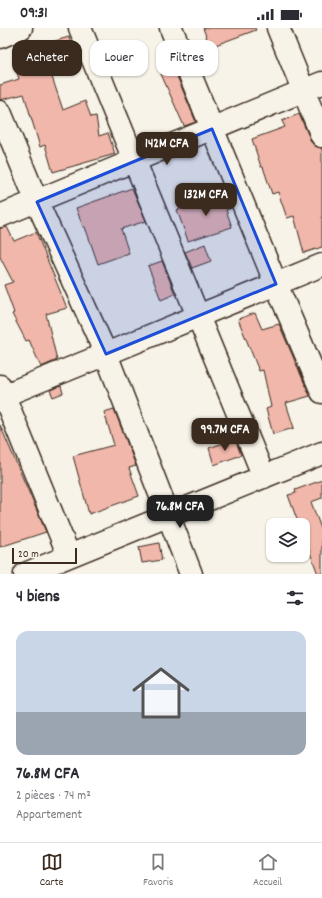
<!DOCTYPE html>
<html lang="fr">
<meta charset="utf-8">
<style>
:root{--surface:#fff;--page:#f2f2f3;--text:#2b2b33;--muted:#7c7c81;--line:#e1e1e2;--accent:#3b2a1e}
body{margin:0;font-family:Dekko,sans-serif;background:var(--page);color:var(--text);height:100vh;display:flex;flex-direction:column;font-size:15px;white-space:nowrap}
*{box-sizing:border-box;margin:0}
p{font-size:13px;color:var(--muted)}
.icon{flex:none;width:22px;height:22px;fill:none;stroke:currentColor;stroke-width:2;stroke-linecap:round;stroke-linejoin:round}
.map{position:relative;height:546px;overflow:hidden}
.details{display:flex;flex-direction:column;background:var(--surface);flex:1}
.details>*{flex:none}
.hud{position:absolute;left:12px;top:12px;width:298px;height:36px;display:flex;gap:8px}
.controls{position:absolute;left:266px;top:490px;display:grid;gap:8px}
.controls a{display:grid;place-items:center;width:44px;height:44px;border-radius:8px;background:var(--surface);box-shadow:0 1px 3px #0004;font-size:20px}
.scale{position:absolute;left:12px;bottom:10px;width:65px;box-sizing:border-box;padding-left:4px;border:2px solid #3b2a1e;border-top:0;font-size:11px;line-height:14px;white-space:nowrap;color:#3b2a1e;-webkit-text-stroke:3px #f7f3e8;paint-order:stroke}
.price{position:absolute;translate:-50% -34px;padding:0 9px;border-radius:8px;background:var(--accent);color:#fff;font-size:13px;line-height:26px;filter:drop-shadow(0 1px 2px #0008)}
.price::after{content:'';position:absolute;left:50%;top:24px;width:12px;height:9px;margin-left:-6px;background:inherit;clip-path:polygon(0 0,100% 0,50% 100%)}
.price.current{background:#222;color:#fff}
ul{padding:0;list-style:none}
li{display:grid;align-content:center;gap:8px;height:212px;padding:0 16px}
li span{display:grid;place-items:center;height:124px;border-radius:12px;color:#555}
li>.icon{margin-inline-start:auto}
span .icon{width:72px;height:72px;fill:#fffc;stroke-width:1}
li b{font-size:17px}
h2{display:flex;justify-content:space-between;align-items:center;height:48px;padding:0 16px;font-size:17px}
.chip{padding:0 14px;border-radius:12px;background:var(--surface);box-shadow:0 1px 3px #0004;font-size:14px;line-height:36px}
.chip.current{background:var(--accent);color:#fff}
.status{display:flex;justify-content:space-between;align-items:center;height:28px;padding:0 20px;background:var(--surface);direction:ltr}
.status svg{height:11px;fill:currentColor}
.menu{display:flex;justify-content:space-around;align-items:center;height:56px;border-top:1px solid var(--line);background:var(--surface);font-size:11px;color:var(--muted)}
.menu a{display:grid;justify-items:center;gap:2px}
.menu .current{color:var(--accent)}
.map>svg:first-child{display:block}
.building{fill:#f0b7aa;stroke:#3b2a1e}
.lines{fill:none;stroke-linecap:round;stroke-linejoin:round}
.street-casing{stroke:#3b2a1e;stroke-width:25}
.street{stroke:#f7f3e8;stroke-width:22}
.marked{fill:#1d4ed8;fill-opacity:0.2;stroke:#1d4ed8;stroke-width:3;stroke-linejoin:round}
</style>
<div class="status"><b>09:31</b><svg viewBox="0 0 49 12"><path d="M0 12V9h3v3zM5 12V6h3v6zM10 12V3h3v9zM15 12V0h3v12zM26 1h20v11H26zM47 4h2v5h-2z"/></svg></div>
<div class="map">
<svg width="322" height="546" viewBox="0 0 322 546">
<rect width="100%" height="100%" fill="#f7f3e8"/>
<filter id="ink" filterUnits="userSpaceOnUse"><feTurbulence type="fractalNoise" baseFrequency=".025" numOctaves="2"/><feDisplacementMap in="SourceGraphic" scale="8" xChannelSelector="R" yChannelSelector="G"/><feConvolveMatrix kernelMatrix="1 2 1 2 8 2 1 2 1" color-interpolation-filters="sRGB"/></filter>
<g filter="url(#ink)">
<path class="building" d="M203 0H255L256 2 210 19Z
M69 9 76 35V42L52 49 63 82 85 73 91 89 96 88 99 108 108 105 115 126 53 144 45 117 40 119 24 66 0 72V57L19 51 13 31 49 21 48 15Z
M174 41 196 94 184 98 161 46Z
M299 86 311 113 315 118 322 120V219L304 225 294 188 287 190 278 164 272 166 263 139H261L252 111 285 99 282 93Z
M132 160 146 193 121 201 129 225 98 236 85 199H83L76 180Z
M225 164 231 180 226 182 232 199 188 213 177 182Z
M7 199 14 213 36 204 67 280 46 286 57 332 41 339 29 312 26 313 12 286 14 285 4 257 13 254 0 229V200Z
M205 216 211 233 192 240 185 224Z
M162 233 175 266 161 272 148 238Z
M255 285 262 301 279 296 310 368 286 375 294 400 273 406 266 381 271 379 263 342 259 343 238 291Z
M61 358 63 365 53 369 50 362Z
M114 381 136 438 129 440 139 468 89 486 73 428 114 417 104 384Z
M0 397 46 504 0 519Z
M235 411 241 427 214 437 209 420Z
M322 452V470L311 474 322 503V546H318L303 506V497H299L288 467 296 465 295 462Z
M159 515 162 532 142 535 139 519Z"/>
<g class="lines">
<g class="street-casing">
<path id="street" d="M80 0 264 449
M171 0 276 256 322 364
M278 0 322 108
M0 9 21 0
M0 84 37 174 106 326 191 546
M0 188 322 55
M0 358 69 528
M0 369 106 326 322 237
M25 546 322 425"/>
</g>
<use href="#street" class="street"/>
</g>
</g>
<path class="marked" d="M212 101 276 256 106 326 37 174Z"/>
</svg>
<div class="controls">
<a><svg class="icon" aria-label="layers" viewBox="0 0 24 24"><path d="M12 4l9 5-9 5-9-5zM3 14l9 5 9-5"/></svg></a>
</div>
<div class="scale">20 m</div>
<b class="price" style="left:167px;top:138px">142M CFA</b>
<b class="price" style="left:206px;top:189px">132M CFA</b>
<b class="price" style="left:225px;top:424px">99.7M CFA</b>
<b class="price current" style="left:180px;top:501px">76.8M CFA</b>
<div class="hud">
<a class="chip current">Acheter</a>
<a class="chip">Louer</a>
<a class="chip">Filtres</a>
</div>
</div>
<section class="details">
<h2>4 biens<svg class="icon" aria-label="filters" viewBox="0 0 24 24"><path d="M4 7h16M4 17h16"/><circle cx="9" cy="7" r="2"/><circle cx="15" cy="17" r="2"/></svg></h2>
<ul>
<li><span style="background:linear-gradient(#c9d6e8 65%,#9aa5b1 0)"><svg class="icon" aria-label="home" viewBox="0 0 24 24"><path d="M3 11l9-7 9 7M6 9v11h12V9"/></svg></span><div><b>76.8M CFA</b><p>2 pièces · 74 m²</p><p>Appartement</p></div></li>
</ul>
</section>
<nav class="menu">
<a class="current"><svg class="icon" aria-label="map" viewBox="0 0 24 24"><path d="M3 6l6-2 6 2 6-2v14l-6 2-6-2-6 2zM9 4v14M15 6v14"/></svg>Carte</a>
<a><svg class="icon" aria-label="saved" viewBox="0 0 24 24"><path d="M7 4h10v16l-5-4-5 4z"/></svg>Favoris</a>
<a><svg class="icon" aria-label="home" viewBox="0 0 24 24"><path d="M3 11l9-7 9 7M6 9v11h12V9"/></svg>Accueil</a>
</nav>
